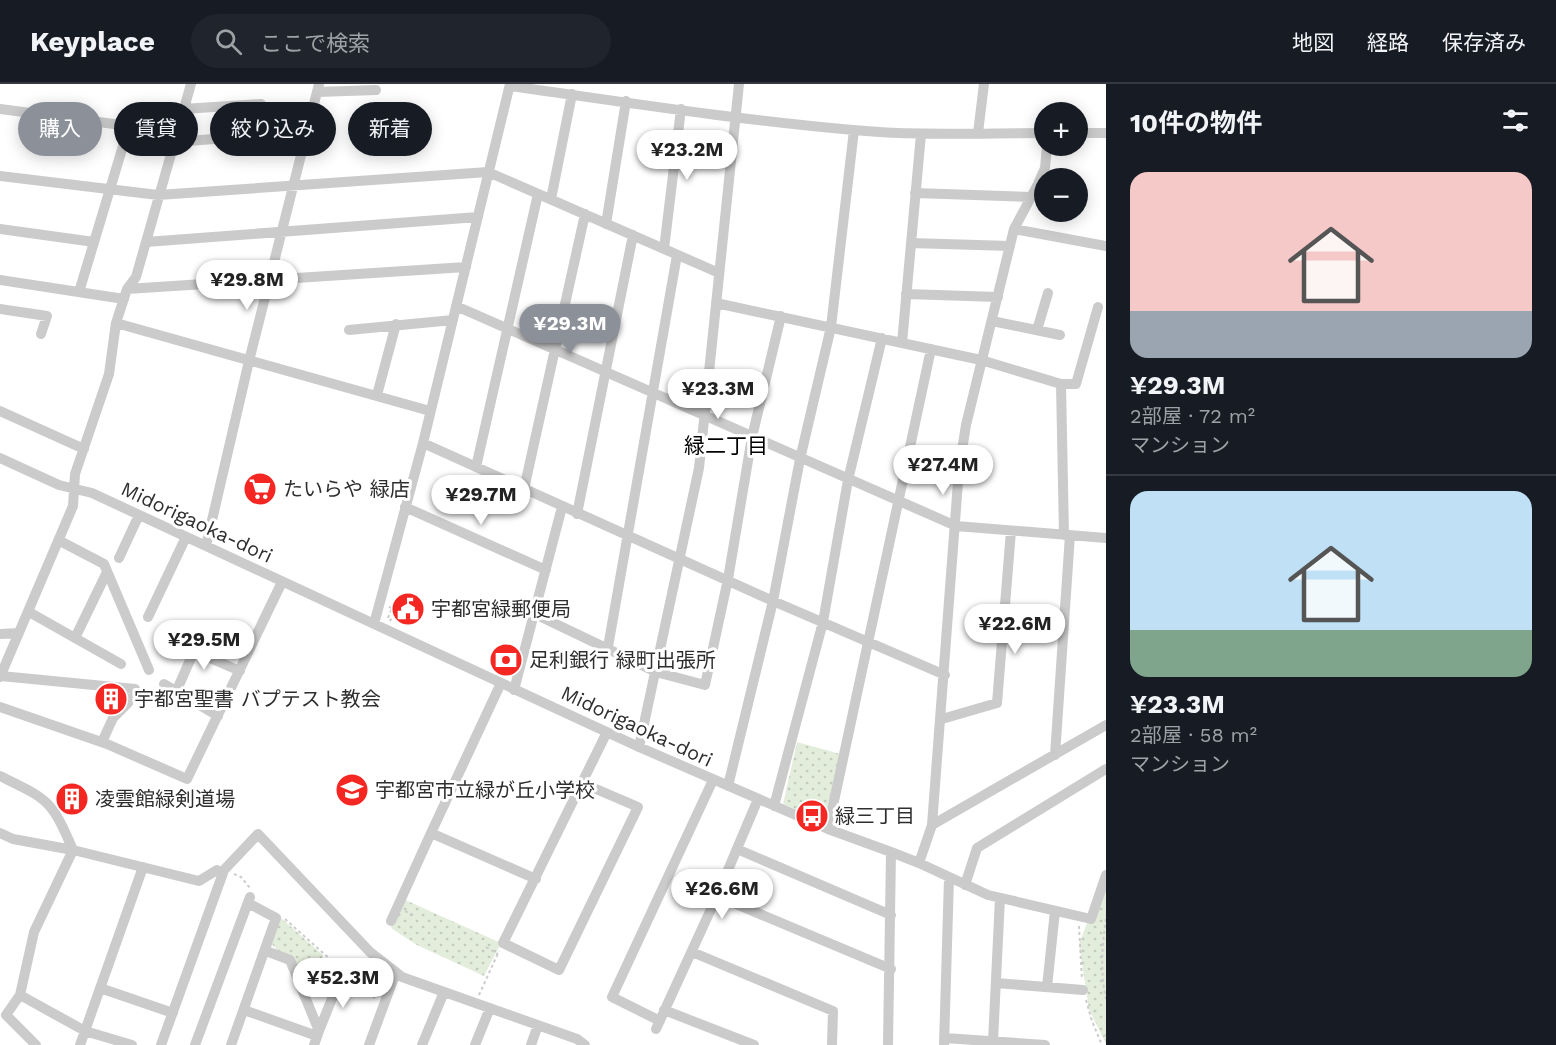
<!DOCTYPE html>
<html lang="ja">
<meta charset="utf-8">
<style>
:root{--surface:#171b24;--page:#20242c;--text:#f1f3f6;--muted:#9ea1a6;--line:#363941;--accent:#8c9099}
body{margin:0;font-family:"Work Sans","Noto Sans JP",sans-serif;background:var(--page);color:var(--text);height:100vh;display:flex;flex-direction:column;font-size:22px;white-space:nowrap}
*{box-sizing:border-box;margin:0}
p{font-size:20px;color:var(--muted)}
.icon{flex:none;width:33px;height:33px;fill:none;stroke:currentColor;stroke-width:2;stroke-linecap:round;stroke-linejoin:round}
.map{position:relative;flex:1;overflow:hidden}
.details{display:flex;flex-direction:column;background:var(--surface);width:450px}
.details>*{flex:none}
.guide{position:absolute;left:18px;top:18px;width:570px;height:54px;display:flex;gap:12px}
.fabs{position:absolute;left:1034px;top:18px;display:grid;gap:12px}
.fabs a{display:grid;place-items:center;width:54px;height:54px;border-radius:50%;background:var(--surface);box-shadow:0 3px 15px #0003;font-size:30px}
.price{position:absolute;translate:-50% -51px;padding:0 14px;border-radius:21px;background:#fff;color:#222;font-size:20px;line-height:39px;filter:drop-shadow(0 2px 3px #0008)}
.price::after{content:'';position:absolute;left:50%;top:36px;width:18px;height:14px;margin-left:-9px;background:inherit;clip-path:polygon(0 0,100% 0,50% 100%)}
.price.selected{background:var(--accent);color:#fff}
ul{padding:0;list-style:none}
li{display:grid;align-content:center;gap:12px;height:318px;padding:0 24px}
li+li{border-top:2px solid var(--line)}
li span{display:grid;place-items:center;height:186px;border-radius:18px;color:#555}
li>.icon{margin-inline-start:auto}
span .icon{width:108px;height:108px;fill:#fffc;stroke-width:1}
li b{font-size:26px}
h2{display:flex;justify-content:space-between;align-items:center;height:72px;padding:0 24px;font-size:26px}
.chip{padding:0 21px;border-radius:27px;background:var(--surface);box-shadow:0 3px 15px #0003;font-size:21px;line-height:54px}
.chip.selected{background:var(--accent);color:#fff}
header{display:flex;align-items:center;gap:36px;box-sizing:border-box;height:84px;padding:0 30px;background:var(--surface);border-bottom:2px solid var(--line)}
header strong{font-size:28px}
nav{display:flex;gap:33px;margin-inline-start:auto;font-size:21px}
.search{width:420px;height:54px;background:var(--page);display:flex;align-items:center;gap:15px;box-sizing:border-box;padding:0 21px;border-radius:33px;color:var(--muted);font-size:22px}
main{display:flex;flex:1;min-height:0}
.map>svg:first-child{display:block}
.park{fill:url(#park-dots)}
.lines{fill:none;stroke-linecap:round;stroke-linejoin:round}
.path{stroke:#cbcbcb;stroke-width:2;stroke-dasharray:3 3;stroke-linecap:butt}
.minor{stroke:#cbcbcb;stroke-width:10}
.labels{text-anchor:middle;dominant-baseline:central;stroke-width:6;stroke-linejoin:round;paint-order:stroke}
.poi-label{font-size:20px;fill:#2e2e2e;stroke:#fff;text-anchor:start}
.street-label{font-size:20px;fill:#2e2e2e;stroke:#fff}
.neighbourhood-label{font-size:21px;fill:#000;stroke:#fff}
</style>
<header>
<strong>Keyplace</strong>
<div class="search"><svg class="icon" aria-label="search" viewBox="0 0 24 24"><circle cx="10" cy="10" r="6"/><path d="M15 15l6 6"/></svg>ここで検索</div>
<nav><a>地図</a><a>経路</a><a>保存済み</a></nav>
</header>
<main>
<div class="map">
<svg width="1106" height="961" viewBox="0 0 1106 961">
<defs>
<pattern id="park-dots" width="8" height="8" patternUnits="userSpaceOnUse" patternTransform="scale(1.5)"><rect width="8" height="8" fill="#e3eddb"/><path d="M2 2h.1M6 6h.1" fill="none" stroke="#c3ccbc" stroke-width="1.8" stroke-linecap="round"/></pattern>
</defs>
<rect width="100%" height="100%" fill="#fff"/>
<path class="park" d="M797 658 840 670 826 738 783 720Z
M1106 789V960L1089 925 1079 860Z
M403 815 501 859 484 892 417 861 391 844Z
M281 834 323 871 311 905 305 903 272 860Z"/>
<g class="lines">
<path class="path" d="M389 523 396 525 390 537
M388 534 392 524
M234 790 241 793 250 804
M405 827 413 831
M285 835 339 883
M1106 835C1102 862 1100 888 1106 915
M1079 842 1082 896
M486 863 498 870
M350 893 375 914
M479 911 499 867
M1086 916 1092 937 1102 961
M1106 951 1104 952 1106 956"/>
<path class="minor" d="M510 2C624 18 738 36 853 46 916 52 980 49 1044 49
M317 8 376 6
M0 25 129 42 79 208
M183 25 261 20
M978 49 984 0
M1077 49H1106
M174 58 241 53
M0 92 158 111 488 88 719 189
M915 109 1030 113
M551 115 572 10
M606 140 626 17
M0 145 94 158
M1014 145 1106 162
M146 158 478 133
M911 159 1010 162
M664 165 681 25
M0 196 124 215
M127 205 466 183
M906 210 998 213
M716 219 981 276 1061 300 1064 451
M456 222 956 442 1106 454
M0 225 47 232 41 250
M992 237 1060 251
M116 239 430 327
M349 246 453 236
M1037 246 1048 209
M902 259 921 50
M1061 300H1076L1098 223
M377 311 396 240
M0 327 84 365
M423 359 773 517 945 591
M0 374 59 401 92 409 639 663 828 745 891 768 888 961
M476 383 538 110
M524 405 585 130
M405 423 546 486
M577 430 633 151
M60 457 104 480 149 586
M206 462 249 277 319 0
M119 474 139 431
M29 528 121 580
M535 530 656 588 705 601 728 495 752 353 781 232
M148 533 186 453
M374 540 423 359 510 0
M0 550 19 549
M75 554 107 488
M608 563 677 171
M1 592 135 605 128 619 113 634 102 658
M0 593 73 422 75 390 109 290 116 239 127 205 136 193 191 0
M501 599 431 749 536 795
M164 600 218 632
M514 606 562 423
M176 608 194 567 240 587
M0 623 107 660 187 695 282 498
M942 635 997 619 1011 447
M639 663 699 384 739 0
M1055 671 1070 451
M0 692C49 716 51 715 73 766L34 848 20 911 6 931 36 961
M582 699 638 723 559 886 503 859 607 648
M728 702 773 517 800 375 831 243 854 46
M774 722 823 538 848 396 882 254
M932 741 1106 641
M828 745 931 265
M0 749 13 755 73 766 199 797 217 786
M737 765 891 831
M891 768 919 779 932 741 959 385 966 341 1014 145 1038 100 1045 84 1047 62
M919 779 988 811 1091 835 1106 791
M224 786 258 750 370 868 402 893 577 955 585 961
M965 801 977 764 1106 685
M717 812 891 885
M391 837 431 749
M266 867 290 876 319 947 314 961
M692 868 833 927 832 961
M996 899 1083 906
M1047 903 1055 827
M100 904 173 929
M20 911 85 947 132 961
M244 926 317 952
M664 926 754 961
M660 937 612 913 713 696
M656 945 717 812 758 715
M319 947 341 892
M945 954 1045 961
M993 957 1000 814
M80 961 143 783
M161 961 223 789
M195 961 250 813
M231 961 276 834 248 819
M369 961 396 888
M422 961 444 908
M475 961 490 924
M531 961 538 941
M944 961 949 794"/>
</g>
<defs>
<g id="supermarket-disc" transform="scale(1.725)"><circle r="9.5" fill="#f42722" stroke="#fff"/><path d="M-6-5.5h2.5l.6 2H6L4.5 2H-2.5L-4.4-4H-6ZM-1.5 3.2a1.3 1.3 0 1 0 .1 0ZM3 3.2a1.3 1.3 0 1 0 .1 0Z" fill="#fff"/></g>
<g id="civic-disc" transform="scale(1.725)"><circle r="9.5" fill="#f42722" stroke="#fff"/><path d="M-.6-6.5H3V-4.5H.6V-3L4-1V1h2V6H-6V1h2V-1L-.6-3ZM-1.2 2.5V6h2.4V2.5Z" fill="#fff"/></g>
<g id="bank-disc" transform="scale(1.725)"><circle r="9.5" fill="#f42722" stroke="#fff"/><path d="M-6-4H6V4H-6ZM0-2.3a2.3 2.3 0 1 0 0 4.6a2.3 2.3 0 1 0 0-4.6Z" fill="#fff"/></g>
<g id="building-disc" transform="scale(1.725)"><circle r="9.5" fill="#f42722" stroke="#fff"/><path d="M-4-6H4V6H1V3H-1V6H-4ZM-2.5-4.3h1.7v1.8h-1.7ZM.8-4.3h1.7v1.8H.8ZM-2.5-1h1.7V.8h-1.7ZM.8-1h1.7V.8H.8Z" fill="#fff"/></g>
<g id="school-disc" transform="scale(1.725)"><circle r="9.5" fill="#f42722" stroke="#fff"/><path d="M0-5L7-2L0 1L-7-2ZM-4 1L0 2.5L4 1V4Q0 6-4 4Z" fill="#fff"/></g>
<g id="bus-disc" transform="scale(1.725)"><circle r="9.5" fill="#f42722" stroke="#fff"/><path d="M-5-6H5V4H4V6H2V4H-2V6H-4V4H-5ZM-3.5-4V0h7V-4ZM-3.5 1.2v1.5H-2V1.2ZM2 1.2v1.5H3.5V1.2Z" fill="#fff"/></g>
</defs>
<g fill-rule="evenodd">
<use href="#supermarket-disc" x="260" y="405"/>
<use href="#civic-disc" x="408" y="525"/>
<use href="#bank-disc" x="506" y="576"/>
<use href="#building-disc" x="111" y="615"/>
<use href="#school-disc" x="352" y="706"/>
<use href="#building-disc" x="72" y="715"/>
<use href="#bus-disc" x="812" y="732"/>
</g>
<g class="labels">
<g class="poi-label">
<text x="283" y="405">たいらや 緑店</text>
<text x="431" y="525">宇都宮緑郵便局</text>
<text x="529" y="576">足利銀行 緑町出張所</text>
<text x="134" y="615">宇都宮聖書 バプテスト教会</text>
<text x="375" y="706">宇都宮市立緑が丘小学校</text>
<text x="95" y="715">凌雲館緑剣道場</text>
<text x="835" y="732">緑三丁目</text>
</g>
<g class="street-label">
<text transform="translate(197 438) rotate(25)">Midorigaoka-dori</text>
<text transform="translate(637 642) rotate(25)">Midorigaoka-dori</text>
</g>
<g class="neighbourhood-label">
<text x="726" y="361">緑二丁目</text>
</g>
</g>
</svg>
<div class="fabs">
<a>+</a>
<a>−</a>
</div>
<b class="price" style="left:687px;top:97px">¥23.2M</b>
<b class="price" style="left:247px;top:227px">¥29.8M</b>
<b class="price selected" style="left:570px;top:271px">¥29.3M</b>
<b class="price" style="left:718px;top:336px">¥23.3M</b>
<b class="price" style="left:943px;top:412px">¥27.4M</b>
<b class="price" style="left:481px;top:442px">¥29.7M</b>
<b class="price" style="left:1015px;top:571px">¥22.6M</b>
<b class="price" style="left:204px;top:587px">¥29.5M</b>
<b class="price" style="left:722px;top:836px">¥26.6M</b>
<b class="price" style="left:343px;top:925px">¥52.3M</b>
<div class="guide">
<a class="chip selected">購入</a>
<a class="chip">賃貸</a>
<a class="chip">絞り込み</a>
<a class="chip">新着</a>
</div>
</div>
<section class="details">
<h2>10件の物件<svg class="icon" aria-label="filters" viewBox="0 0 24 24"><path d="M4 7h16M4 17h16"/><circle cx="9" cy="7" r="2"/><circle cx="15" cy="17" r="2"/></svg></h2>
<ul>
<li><span style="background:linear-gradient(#f6c9c9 75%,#9aa5b1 0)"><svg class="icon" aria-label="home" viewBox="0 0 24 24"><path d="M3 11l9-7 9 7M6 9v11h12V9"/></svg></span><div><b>¥29.3M</b><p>2部屋 · 72 m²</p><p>マンション</p></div></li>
<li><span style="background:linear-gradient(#bfe0f5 75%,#7fa58c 0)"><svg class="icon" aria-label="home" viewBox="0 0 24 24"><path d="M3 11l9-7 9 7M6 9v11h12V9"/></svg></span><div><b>¥23.3M</b><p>2部屋 · 58 m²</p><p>マンション</p></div></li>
</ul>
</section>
</main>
